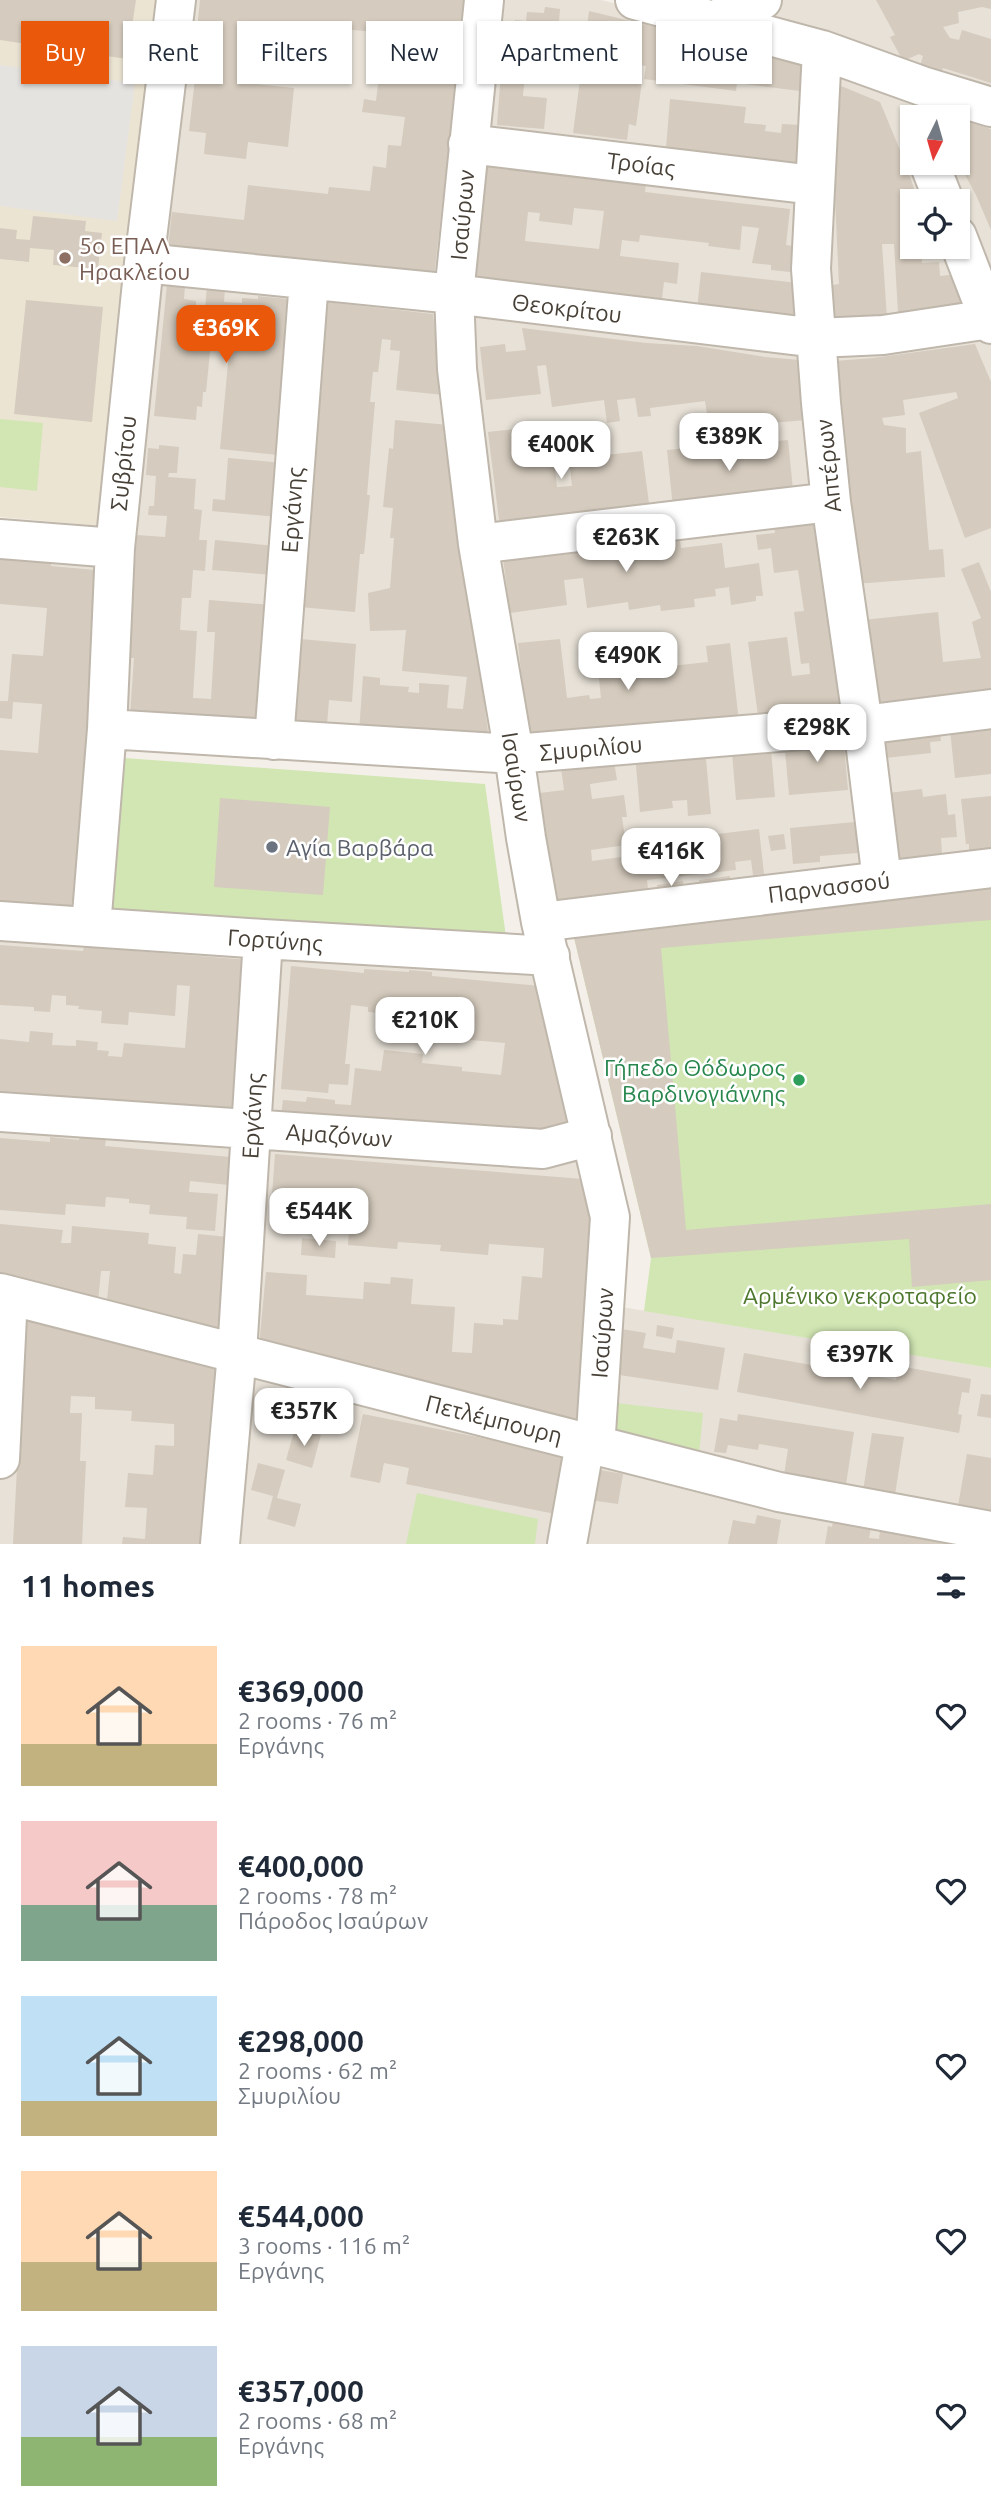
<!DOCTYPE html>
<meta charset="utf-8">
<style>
:root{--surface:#fff;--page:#f2f2f3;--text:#1f2937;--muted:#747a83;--accent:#ea580c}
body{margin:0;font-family:Ubuntu,sans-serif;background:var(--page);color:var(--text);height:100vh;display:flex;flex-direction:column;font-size:26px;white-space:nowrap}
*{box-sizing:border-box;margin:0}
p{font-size:23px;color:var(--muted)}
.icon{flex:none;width:38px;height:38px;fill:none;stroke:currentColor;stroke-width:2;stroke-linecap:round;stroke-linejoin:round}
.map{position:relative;height:1544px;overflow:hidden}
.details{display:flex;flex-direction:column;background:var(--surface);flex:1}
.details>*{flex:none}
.top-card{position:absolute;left:21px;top:21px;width:950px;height:63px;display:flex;gap:14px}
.needle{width:46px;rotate:185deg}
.buttons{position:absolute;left:900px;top:105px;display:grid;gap:14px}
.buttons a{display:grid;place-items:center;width:70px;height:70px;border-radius:0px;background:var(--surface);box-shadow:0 2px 5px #0004;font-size:35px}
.price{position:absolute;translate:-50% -60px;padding:0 16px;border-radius:14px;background:#fff;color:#222;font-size:23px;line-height:46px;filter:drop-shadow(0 2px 4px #0008)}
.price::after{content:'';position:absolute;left:50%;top:42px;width:21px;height:16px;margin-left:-10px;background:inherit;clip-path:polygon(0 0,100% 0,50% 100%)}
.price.current{background:var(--accent);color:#fff}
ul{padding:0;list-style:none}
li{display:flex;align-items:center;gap:21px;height:175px;padding:0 21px}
li span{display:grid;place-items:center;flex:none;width:196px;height:140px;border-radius:0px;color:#555}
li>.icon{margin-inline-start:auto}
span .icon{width:84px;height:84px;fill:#fffc;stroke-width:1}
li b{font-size:30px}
h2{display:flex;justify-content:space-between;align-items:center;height:84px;padding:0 21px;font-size:30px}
.tag{padding:0 24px;border-radius:0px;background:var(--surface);box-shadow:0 2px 5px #0004;font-size:24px;line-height:63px}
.tag.current{background:var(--accent);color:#fff}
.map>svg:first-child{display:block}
.residential{fill:#e7e1d7;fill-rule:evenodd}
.education{fill:#ece4d3}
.green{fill:#d1e6b3}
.parking{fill:#e5e3e0}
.building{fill:#d5cbbe;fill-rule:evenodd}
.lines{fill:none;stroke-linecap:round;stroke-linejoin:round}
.minor-casing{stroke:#bfb7ab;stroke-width:42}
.minor{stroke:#fff;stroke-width:38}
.education-dot{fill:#8d6e63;stroke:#fff;stroke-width:2.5}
.worship-dot{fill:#6b7280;stroke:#fff;stroke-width:2.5}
.leisure-dot{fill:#2e9e5b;stroke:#fff;stroke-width:2.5}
.labels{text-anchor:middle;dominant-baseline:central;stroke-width:5;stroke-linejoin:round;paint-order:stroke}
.street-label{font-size:23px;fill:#474037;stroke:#fff}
.education-label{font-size:23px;fill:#785e54;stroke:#fff;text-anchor:start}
.worship-label{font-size:23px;fill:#5b616d;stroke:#fff;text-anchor:start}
.leisure-label{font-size:23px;fill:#27864d;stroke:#fff;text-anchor:end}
.park-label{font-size:23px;fill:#4c772c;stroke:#fff}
</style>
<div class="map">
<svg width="991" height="1544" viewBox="0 0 991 1544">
<rect width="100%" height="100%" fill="#f4f0e9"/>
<path class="residential" d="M184 0H601L739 35 991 115V863L546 916 521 745 100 724 81 937 547 967 580 1106 598 1303 991 1368V1544H0V547L120 555ZM912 117H957V163H912ZM912 201H957V247H912Z
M687 0H991V100Z"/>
<path class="education" d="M0 0H159L100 526 0 517Z"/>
<path class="green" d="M0 419 43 423 37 491 0 487Z
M124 758 485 784 506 937 110 908Z
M991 880V1368L644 1311 651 1258 571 925Z
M616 1403 703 1413 699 1454 612 1437Z
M417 1493 538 1519 535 1544H406Z"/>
<path class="parking" d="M0 65 135 83 117 221 0 206Z"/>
<path class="building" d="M0 0H136L127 59 0 40Z
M200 0H465L469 3 460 47 434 277 168 247 172 212 244 220 248 185 328 194 329 187 370 191 373 166 386 168 388 145 401 146 405 117 362 112 364 99 376 101 379 76 416 80 418 61 430 63 432 44 427 43 429 27 378 21 376 32 341 29 340 38 301 34 300 42 246 35 244 55 258 56 255 84 294 88 288 147 248 142 246 159 204 154 206 133 189 131 196 70 214 73 216 51 195 49Z
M876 0H991V9L982 7 958 12 959 23 943 27 950 38 959 40 962 30 991 39V83L943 68 939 79 918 73 923 56 919 54 903 61 890 37 895 35Z
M545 7 560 9 556 57 536 55V60L524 59V66L519 65 518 73 525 74 523 96 547 98 544 129 497 125 501 72H507L508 64 502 63 503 55H500L501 37 514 38 515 20 526 21 527 12 544 13Z
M589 11 804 63 800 91 737 83 736 91 644 79 646 66 616 62 614 78 642 81 636 126 629 124 627 140 573 133Z
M841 86 880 102 907 167 918 201H912V247H921L922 263 939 262 940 276 950 275 964 310 898 313 894 244H882L887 318 834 322 832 285 839 284 835 199Z
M670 99 746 107 744 123 766 125 765 131 781 133 782 124 801 125 804 167 698 157 699 151 666 148Z
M957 118 991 129V230L976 195 957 160Z
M486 165 646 184 645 192 790 209 786 245 793 246 790 272 771 270V265L752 263 759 228 742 226 740 250 708 246 709 243 640 235 639 242 622 240 620 256 679 263 677 284 664 282 661 306 472 284ZM574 208 604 211 599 249 525 241 528 212 540 213 539 221 572 225Z
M33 216 86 221 85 231 102 233 98 269 53 265 54 250 30 248 29 262 0 259V228L17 230 16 239 30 240Z
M701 272 798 283 800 320 697 309Z
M167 284 185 286 184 299 196 301V309L205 310 207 286 225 288 224 302 242 303V298L258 299V296L287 299 284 334H290L278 455 220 449 230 342 237 343 238 329 221 328 220 343 211 342 206 392H203L202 407 197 406 196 420 154 416Z
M26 300 103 307 92 422 14 414Z
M326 302 433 314 443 395 396 390 400 351 390 350 391 340 382 339 378 372H373L370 402H375L367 495H370L364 554H360L355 612 300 607 318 429 314 428Z
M522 328 646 343 697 346 765 357 800 360 806 420 771 423V413L708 421 705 401 650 408 651 416 638 417 635 398 617 400 620 421 607 423 604 400 552 407 546 365 537 366 541 394 486 400 480 347 505 344 506 352 526 350Z
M975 344 991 382V528L965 538 919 413 958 398 956 392 903 400 905 415 882 418 884 425 906 428V453L921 451 929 550 943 549 945 577 855 584 835 361 873 358Z
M395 420 448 425 488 732 481 743 359 732 363 676 380 678V685L409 687 408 692 419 693V683L449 685 447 708 463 709 467 677 402 671 406 630 370 631 368 593 390 588 394 538H390L393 508 383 507 389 448 393 449Z
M550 425 557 487 572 486 569 459 642 451 650 511 500 528 488 432Z
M788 440 793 490 673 508 667 450 697 447 698 456 718 454V447Z
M159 445 179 447 177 473H169L168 477 196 479 194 509 202 510 199 540H207L205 571 193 570 191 598H182L180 630 197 631 193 698 211 699 215 632H207L209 600 273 605 264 725 130 715 134 658H128L137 535 165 537 167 516 148 515 149 506H154L156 476 146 475 148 448 159 449Z
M228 458 283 463 278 517 212 511 213 499 225 500Z
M818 521 843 716 759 723 748 642 787 637 792 676 810 674 809 663 801 664 794 612 804 611 798 570 774 573 771 548 758 550 756 535 775 533 774 527Z
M679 531 681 548 722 543 725 568 759 563 763 596H756V601L731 605 729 587 715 589 716 596 694 599 695 607 661 611 660 605 629 610 628 602 587 608 583 578 564 580 567 605 510 613 502 550Z
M215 540 275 546 273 575 212 570Z
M0 555 51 559V566L106 571 75 914 0 908V750L38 753 42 704 13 702 12 719 0 718V701H8L12 654 43 656 47 608 0 604Z
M979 562 991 592V699L873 713 863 620 938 612 943 662 981 658 972 622 981 618 961 569Z
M300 639 356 644 352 702 329 700 327 725 293 722Z
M560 639 567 698 589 695 590 699 601 698 598 670 631 666 630 653 669 649 671 666 708 662 706 646 730 643 739 722 528 736 518 643Z
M611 644 614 665 594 667 591 646Z
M991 716V774L955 778 949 720Z
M939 722 941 741 930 742 931 753 885 758 881 729Z
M843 733 848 790 789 795 785 751H790L789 738Z
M770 738 775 797 736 800 731 741Z
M705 748 711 814 688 816 687 800 672 801 673 808 640 812 635 754Z
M614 762 617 780 590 784 592 799 624 795 627 817H622L626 845 591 850 592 861 644 854 643 843 759 829 764 874 753 875 751 860 735 862 736 870 647 880 649 898 601 904 600 895 553 900 540 793 564 790 561 768Z
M922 789 923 797 946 794 948 815 955 814 957 837 941 838 942 854 895 859 888 793Z
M991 796V851L969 850V844H966L961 799Z
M220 798 330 807 323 895 214 887Z
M855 822 858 853 820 856V862L793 864 790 828Z
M784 834 786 849 771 851 768 836Z
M730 876 731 888 700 892 699 880Z
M991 880V920L661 948 686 1230 991 1204V1280L912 1287 909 1239 651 1258 571 925Z
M683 881 685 892 658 895 657 885Z
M0 945 83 951 84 947 250 960 237 1116 0 1098V1039L29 1042 30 1031 53 1033 52 1045 76 1046V1040L98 1042 97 1050 109 1051 108 1056 122 1057 124 1043 185 1048 190 986 177 985 175 1016 129 1012 128 1025 101 1023 102 1011 78 1009 79 1006 66 1005V996L52 995 50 1012 34 1011V1007L0 1005Z
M291 966 364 973V969L409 972V970L432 972V976L540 986 561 1057 558 1081 567 1082 564 1112 570 1113 569 1127 549 1144 280 1123 283 1100 306 1102 307 1097 335 1100V1104L351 1105 355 1068 381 1071 384 1050 423 1054 422 1063 462 1067V1071L501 1075 505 1043 426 1036V1034L404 1032 406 1015 368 1012V1007L351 1005 345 1064H350L348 1085 329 1084 328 1093 281 1089Z
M80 1136 106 1139 105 1146 231 1157 229 1185 190 1181 189 1192 218 1194 215 1231 186 1229 187 1217 149 1214 150 1205 129 1203V1199L106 1197 105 1207 66 1204 65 1215 0 1210V1138L50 1142V1137L79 1140Z
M275 1154 583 1179 594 1221 582 1431 259 1346 266 1272 307 1275 306 1295 363 1299 364 1282 390 1284 391 1277 413 1279 411 1304 455 1307 452 1352 472 1353 474 1323 503 1325V1319L518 1320 522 1276 542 1278 544 1248 489 1244 488 1255 440 1251 441 1245 398 1242 397 1249 348 1245 350 1215 271 1209Z
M0 1224 63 1230 61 1243H71L72 1226 149 1233 148 1244 176 1247 174 1273 181 1274 183 1254 196 1255 198 1234 228 1237 219 1332 106 1309 110 1271H101L98 1302 0 1281Z
M302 1238 336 1241 335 1258 301 1255Z
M25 1317 222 1366 209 1544H122L123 1537 145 1539 147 1508 125 1507 128 1473 153 1475 155 1445 174 1446V1424L131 1421 132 1411 95 1409V1397L71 1396 70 1413H82L80 1461H86L82 1544H13Z
M657 1325 674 1328 672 1339 656 1336Z
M621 1329 646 1333 643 1348 675 1353 677 1340 725 1348 718 1390 613 1374Z
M744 1353 896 1380 899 1366 971 1379 969 1393 962 1392 958 1414 962 1415 959 1433 737 1392Z
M981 1394 991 1395V1418L977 1416Z
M363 1414 567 1455 555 1514 406 1484 409 1468 384 1463 380 1483 350 1477Z
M738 1414 854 1432 845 1491 783 1481 788 1449 759 1444 758 1450 728 1445 726 1453 714 1452 720 1418 737 1421Z
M295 1428 321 1435 312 1468 286 1460Z
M872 1433 904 1437 894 1501 863 1491Z
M967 1454 991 1458V1512L958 1506Z
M258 1463 285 1470 277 1498 301 1504 295 1527 267 1519 273 1496 251 1490Z
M595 1469 623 1474 618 1504 590 1500Z
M757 1515 781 1520 777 1544H728L733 1520 755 1524Z
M833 1522 871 1528 869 1538 879 1539 880 1530 949 1544H825L828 1526 832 1527Z"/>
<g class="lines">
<g class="minor-casing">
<path id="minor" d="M484 0 454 294 457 369 478 544 514 754 526 838 541 922 610 1217 596 1433 582 1460 567 1544
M635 0 822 50 922 86 991 107
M720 23 732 5 762 0
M822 50 811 269 821 403 831 502 863 725 882 880
M468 144 814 185
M929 163 944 201
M957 236 991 324
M144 263 454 294 817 338 883 335 989 319
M0 539 115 548
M478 544 831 502
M107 729 514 754 863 725 991 709
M274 740 309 280
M0 921 263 939 550 956
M541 922 991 868
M91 927 107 729 115 548 144 263 176 0
M0 1112 543 1149 592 1136
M0 1293 779 1492 991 1531
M0 1459 8 1295
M220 1544 237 1353 263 939"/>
</g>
<use href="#minor" class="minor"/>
</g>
<circle class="education-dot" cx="65" cy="258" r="7"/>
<circle class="worship-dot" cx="272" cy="847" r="7"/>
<circle class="leisure-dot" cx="799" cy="1080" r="7"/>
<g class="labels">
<g class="street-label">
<text transform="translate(641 164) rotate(7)">Τροίας</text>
<text transform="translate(462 215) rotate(-85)">Ισαύρων</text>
<text transform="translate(567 308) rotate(7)">Θεοκρίτου</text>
<text transform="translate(123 463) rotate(-84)">Συβρίτου</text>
<text transform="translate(828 466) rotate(-96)">Απτέρων</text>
<text transform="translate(292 510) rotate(-86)">Εργάνης</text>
<text transform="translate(591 748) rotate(-5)">Σμυριλίου</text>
<text transform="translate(517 777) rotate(81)">Ισαύρων</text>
<text transform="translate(829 887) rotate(-7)">Παρνασσού</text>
<text transform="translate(275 940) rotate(4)">Γορτύνης</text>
<text transform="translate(252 1116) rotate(-87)">Εργάνης</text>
<text transform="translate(339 1135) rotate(4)">Αμαζόνων</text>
<text transform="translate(602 1333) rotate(-86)">Ισαύρων</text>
<text transform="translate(494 1419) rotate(14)">Πετλέμπουρη</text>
</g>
<g class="education-label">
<text x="79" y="245">5ο ΕΠΑΛ<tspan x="79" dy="26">Ηρακλείου</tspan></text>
</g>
<g class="worship-label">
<text x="286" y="847">Αγία Βαρβάρα</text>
</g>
<g class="leisure-label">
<text x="785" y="1067">Γήπεδο Θόδωρος<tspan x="785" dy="26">Βαρδινογιάννης</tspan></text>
</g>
<g class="park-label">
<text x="860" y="1295">Αρμένικο νεκροταφείο</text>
</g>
</g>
</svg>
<div class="buttons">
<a><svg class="needle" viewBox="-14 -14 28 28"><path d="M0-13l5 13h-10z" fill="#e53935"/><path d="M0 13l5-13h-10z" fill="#747a83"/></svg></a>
<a><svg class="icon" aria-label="locate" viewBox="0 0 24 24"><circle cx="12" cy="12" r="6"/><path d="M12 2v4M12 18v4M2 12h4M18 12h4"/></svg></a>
</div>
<b class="price current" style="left:226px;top:365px">€369K</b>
<b class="price" style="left:729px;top:473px">€389K</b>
<b class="price" style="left:561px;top:481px">€400K</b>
<b class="price" style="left:626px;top:574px">€263K</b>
<b class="price" style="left:628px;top:692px">€490K</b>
<b class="price" style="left:817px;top:764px">€298K</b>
<b class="price" style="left:671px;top:888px">€416K</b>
<b class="price" style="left:425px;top:1057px">€210K</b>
<b class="price" style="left:319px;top:1248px">€544K</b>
<b class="price" style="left:860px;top:1391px">€397K</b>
<b class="price" style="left:304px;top:1448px">€357K</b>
<div class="top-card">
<a class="tag current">Buy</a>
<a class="tag">Rent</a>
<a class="tag">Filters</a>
<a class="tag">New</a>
<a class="tag">Apartment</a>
<a class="tag">House</a>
</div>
</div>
<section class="details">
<h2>11 homes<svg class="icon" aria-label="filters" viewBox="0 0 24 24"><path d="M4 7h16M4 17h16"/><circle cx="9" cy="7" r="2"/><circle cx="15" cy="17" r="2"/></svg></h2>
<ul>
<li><span style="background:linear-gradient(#ffd9b3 70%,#c2b280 0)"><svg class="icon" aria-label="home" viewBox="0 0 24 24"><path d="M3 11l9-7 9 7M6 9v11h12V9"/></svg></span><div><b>€369,000</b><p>2 rooms · 76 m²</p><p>Εργάνης</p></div><svg class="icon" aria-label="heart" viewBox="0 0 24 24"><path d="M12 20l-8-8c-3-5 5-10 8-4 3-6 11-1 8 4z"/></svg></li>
<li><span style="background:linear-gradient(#f6c9c9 60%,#7fa58c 0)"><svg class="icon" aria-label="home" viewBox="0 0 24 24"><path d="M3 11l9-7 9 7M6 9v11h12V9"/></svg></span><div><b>€400,000</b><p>2 rooms · 78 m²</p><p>Πάροδος Ισαύρων</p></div><svg class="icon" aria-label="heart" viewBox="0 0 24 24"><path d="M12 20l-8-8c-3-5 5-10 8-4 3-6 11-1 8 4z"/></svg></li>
<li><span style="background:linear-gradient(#bfe0f5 75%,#c2b280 0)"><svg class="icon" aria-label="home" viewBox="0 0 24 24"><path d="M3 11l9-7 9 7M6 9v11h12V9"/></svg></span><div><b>€298,000</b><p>2 rooms · 62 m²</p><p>Σμυριλίου</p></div><svg class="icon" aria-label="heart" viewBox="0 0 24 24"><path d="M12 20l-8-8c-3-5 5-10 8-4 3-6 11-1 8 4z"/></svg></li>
<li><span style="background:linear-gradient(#ffd9b3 65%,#c2b280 0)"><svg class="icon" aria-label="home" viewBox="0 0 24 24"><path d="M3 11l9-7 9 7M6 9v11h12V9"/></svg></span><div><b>€544,000</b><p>3 rooms · 116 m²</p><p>Εργάνης</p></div><svg class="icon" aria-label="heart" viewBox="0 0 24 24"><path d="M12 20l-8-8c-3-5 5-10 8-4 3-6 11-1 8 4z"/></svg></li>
<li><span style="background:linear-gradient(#c9d6e8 65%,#8fb573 0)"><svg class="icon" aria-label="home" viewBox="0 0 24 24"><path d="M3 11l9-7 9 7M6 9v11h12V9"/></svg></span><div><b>€357,000</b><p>2 rooms · 68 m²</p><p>Εργάνης</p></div><svg class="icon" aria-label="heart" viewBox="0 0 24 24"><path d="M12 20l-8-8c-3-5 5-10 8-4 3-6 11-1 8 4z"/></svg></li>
</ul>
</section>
